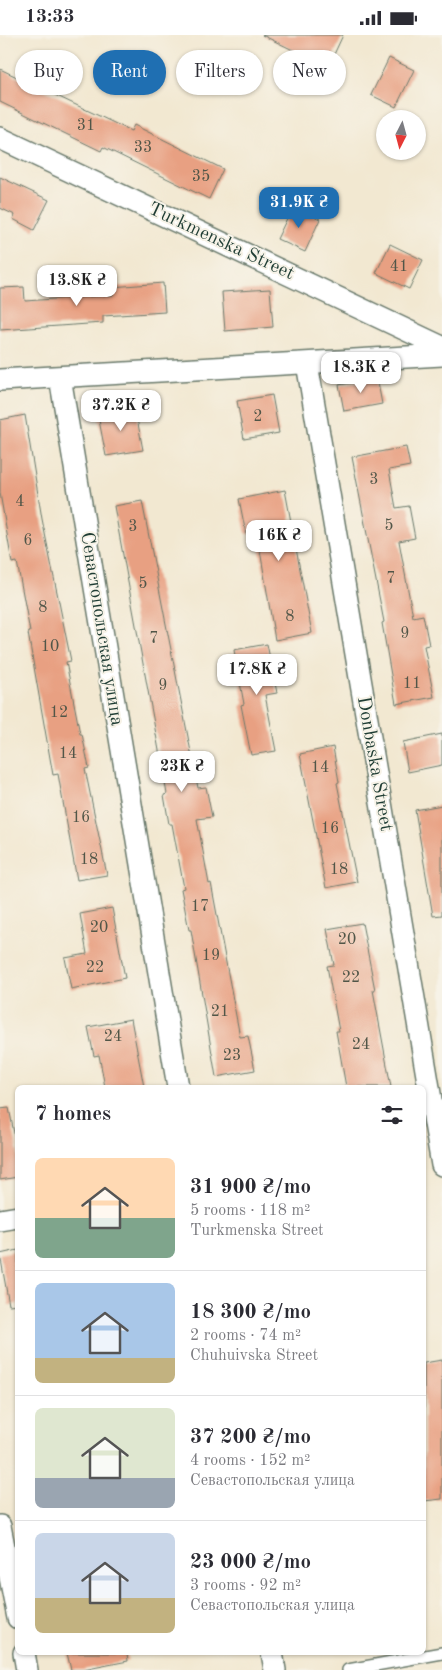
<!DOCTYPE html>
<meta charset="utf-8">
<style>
:root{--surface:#fff;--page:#f2f2f3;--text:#2b2b33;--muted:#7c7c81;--line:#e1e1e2;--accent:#1f6fb2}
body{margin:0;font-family:"Old Standard TT",serif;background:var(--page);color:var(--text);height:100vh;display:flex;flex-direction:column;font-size:19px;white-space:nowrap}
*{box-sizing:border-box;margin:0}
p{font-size:16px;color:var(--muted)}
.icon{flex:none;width:28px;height:28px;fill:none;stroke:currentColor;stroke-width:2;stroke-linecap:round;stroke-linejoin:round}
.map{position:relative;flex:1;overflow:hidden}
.side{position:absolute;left:15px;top:1050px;width:411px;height:570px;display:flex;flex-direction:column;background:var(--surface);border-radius:8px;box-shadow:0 1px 4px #0004}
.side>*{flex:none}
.top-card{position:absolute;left:15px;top:15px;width:412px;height:45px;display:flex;gap:10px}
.needle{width:32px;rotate:186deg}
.tools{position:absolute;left:376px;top:75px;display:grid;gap:10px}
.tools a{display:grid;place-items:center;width:50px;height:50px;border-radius:50%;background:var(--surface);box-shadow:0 1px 4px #0004;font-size:25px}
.price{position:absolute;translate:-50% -42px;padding:0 11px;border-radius:10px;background:#fff;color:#222;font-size:16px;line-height:32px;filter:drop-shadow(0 1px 2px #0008)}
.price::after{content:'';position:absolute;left:50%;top:30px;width:15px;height:11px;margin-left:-8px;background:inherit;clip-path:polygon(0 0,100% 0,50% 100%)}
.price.on{background:var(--accent);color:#fff}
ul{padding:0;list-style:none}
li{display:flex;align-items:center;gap:15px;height:125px;padding:0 20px}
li+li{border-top:1px solid var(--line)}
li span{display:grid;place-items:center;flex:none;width:140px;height:100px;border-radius:8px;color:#555}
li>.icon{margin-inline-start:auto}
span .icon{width:60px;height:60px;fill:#fffc;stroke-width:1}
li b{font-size:21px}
h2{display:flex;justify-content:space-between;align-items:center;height:60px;padding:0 20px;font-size:21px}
.pill{padding:0 18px;border-radius:22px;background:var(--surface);box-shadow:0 1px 4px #0004;font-size:18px;line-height:45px}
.pill.on{background:var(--accent);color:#fff}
.status{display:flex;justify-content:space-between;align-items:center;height:35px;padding:0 25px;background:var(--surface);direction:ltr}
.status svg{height:14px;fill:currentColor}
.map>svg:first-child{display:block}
.building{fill:#e8a082}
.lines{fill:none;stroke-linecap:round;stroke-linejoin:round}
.service-casing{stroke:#69796b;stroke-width:14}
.minor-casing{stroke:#69796b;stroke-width:24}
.service{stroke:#fff;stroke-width:11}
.minor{stroke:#fff;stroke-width:21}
.labels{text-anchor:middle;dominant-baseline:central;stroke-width:4;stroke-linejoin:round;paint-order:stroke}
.number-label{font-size:16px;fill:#515648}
.street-label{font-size:19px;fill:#1f3d34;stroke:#f7f3e8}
</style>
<div class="status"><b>13:33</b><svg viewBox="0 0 49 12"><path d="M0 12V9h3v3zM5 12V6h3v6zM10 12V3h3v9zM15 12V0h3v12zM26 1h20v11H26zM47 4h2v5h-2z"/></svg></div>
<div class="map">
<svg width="442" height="1635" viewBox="0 0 442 1635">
<rect width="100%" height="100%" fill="#f7f3e8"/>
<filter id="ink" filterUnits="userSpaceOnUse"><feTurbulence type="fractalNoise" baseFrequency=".02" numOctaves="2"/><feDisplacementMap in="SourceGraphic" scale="10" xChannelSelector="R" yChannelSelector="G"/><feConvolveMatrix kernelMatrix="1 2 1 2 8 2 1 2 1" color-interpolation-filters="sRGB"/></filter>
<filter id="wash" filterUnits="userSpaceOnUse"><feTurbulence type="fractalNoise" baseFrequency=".0096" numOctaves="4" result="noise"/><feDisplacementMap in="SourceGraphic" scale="20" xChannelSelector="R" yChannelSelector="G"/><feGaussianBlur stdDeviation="1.12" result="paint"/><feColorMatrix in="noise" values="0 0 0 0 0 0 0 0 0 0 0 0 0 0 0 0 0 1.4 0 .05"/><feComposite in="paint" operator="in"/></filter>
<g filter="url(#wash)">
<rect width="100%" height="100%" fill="#f2e8d1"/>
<g id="blocks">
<path class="building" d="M262 0H343L324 41 291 25 295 16Z
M389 23 414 35 396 72 371 60Z
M0 34 131 96 134 90 223 134 209 164 103 112 101 116 0 67Z
M0 142 49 165 34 195 13 184 15 180 0 173Z
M293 171 320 184 305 217 277 204Z
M390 209 423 225 409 254 376 238Z
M163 248 165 277 103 281V288L0 295V253L24 252 25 266 113 260 112 252Z
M270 254 273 292 225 296 222 257Z
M377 343 382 369 344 376 339 350Z
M272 360 279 398 244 404 237 366Z
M135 373 143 415 106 421 98 380Z
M25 380 42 484 71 626 66 627 80 699H82L89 733 85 734 107 840 77 845 58 739 53 740 28 598 30 597 17 527 12 528 0 458V385Z
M406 412 410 431 389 435 396 473 409 471 415 503 399 506 413 582 423 580 429 610 424 611 434 662 396 669 382 588 384 587 352 422Z
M285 455 312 598 275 605 257 497 246 499 239 464Z
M142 466 198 753 206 752 212 782 197 784 209 849 211 848 240 1002 248 1001 255 1035 216 1042 191 895H189L181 854 184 853 172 789H169L164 760 167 759 114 471Z
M267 609 277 658 265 660 276 716 251 720 241 670 244 669 234 615Z
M442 699V730L408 737 403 707Z
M333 712 339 747 337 748 357 847 326 853 300 719Z
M442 770V880L433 881 415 775Z
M112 873 125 943 71 954 65 923 87 919 80 879Z
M362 888 375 955H373L391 1052H346L336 996H339L327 931 334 930 327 894Z
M131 984 144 1052H105L99 1020 94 1021 88 992Z
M9 1073 18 1118V1142L0 1145V1074Z
M18 1215V1269L9 1270 0 1219Z
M442 1325V1464L424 1466V1328Z
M67 1618H127L128 1626 83 1635H71Z"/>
</g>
</g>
<g filter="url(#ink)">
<use href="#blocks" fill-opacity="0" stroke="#69796b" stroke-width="1"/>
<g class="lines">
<g class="service-casing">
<path id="service" d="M348 1635 442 1618"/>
</g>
<g class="minor-casing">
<path id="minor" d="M0 103 442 312
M307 328 442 1130
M60 342 178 1052
M0 345 442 320
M0 1185 18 1182
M0 1491 18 1583
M24 1618 27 1635
M272 1618 275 1635"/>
</g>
<use href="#service" class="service"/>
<use href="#minor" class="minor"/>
</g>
</g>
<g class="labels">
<g class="number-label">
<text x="86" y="91">31</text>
<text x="143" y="113">33</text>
<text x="201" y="142">35</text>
<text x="399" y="232">41</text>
<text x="258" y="382">2</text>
<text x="374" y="445">3</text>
<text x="20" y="467">4</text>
<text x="389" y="491">5</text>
<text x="133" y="492">3</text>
<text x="28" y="506">6</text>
<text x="391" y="544">7</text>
<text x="143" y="549">5</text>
<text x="43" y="573">8</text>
<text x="290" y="582">8</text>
<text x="405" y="599">9</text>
<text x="154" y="604">7</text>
<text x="50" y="612">10</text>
<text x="412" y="649">11</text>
<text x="163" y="651">9</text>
<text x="59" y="678">12</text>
<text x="68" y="719">14</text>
<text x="320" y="733">14</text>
<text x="81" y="783">16</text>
<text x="330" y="794">16</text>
<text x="89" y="825">18</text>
<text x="339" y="835">18</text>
<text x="200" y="872">17</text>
<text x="99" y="893">20</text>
<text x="347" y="905">20</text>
<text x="211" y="921">19</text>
<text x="95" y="933">22</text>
<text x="351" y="943">22</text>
<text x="220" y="977">21</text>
<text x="113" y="1002">24</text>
<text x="361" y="1010">24</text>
<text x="232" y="1021">23</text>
</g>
<g class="street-label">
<text transform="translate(221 207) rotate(25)">Turkmenska Street</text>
<text transform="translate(101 594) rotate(81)">Севастопольская улица</text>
<text transform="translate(374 729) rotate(80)">Donbaska Street</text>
</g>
</g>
</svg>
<div class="tools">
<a><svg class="needle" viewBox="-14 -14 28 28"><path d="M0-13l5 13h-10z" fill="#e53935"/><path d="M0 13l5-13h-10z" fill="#7c7c81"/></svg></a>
</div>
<b class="price on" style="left:299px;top:194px">31.9K ₴</b>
<b class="price" style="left:77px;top:272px">13.8K ₴</b>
<b class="price" style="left:361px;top:359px">18.3K ₴</b>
<b class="price" style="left:121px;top:397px">37.2K ₴</b>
<b class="price" style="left:279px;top:527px">16K ₴</b>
<b class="price" style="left:257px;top:661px">17.8K ₴</b>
<b class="price" style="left:182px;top:758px">23K ₴</b>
<div class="top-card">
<a class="pill">Buy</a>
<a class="pill on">Rent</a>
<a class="pill">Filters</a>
<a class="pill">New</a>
</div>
<section class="side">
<h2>7 homes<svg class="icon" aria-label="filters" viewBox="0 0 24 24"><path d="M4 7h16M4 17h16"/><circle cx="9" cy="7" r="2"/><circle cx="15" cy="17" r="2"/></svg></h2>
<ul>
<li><span style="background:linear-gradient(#ffd9b3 60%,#7fa58c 0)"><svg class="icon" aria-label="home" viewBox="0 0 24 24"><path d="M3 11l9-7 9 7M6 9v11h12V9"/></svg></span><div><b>31 900 ₴/mo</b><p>5 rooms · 118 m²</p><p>Turkmenska Street</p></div></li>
<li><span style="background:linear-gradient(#a9c7e8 75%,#c2b280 0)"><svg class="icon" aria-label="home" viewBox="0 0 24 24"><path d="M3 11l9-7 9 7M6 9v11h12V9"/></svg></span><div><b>18 300 ₴/mo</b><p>2 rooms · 74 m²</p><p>Chuhuivska Street</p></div></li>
<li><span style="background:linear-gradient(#dfe7d0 70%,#9aa5b1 0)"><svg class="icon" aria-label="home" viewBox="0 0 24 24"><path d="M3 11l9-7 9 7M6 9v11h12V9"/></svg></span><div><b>37 200 ₴/mo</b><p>4 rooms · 152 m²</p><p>Севастопольская улица</p></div></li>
<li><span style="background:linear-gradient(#c9d6e8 65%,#c2b280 0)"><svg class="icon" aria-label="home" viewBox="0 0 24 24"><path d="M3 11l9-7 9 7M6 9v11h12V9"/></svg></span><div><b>23 000 ₴/mo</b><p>3 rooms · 92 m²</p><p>Севастопольская улица</p></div></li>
</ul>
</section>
</div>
